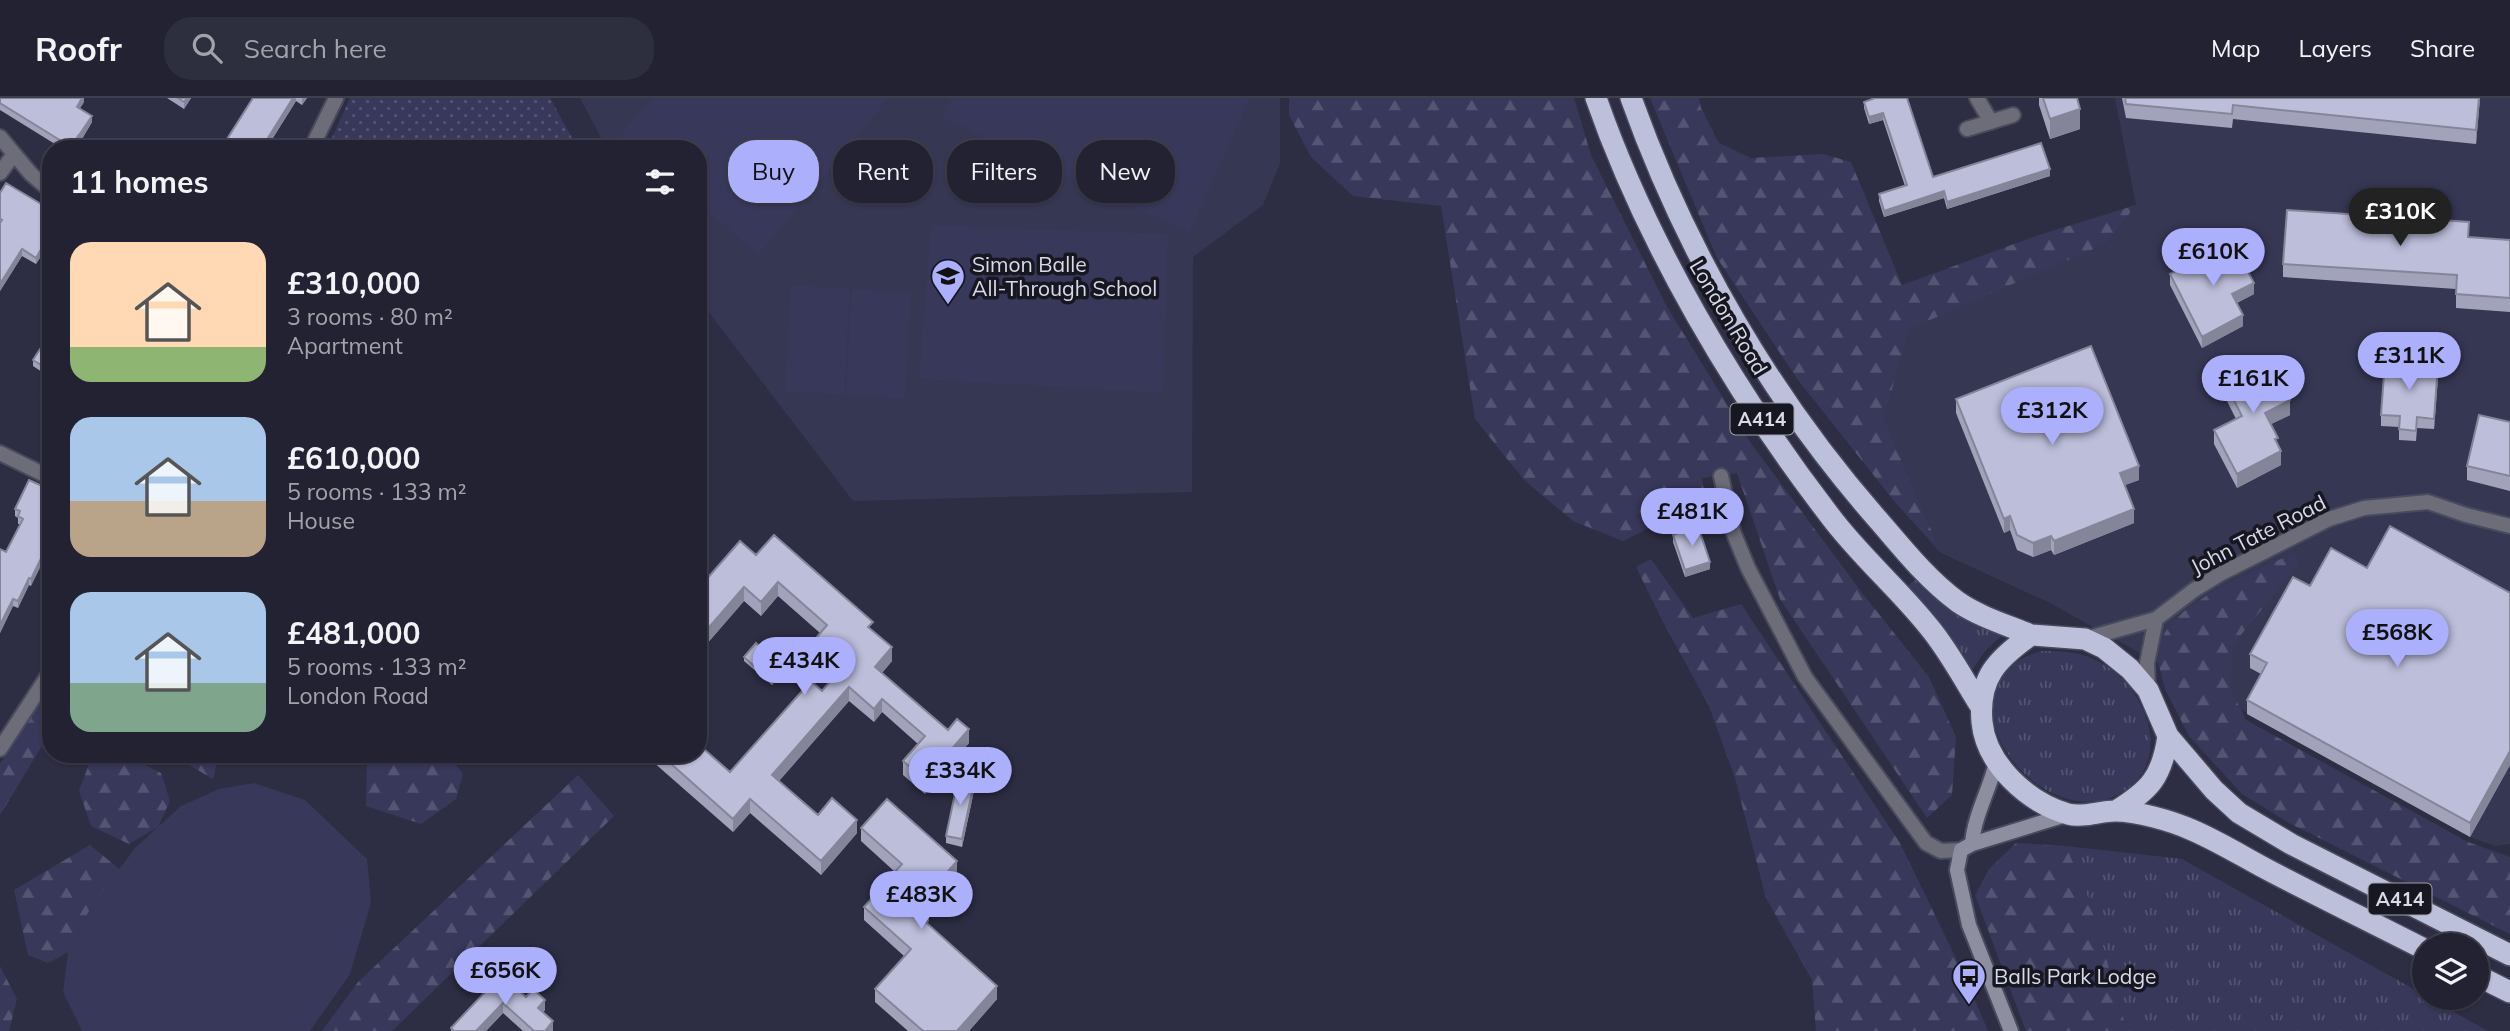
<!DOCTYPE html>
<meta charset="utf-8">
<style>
:root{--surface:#222232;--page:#2e2f3e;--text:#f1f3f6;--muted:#a2a4ac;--line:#3f3f4d;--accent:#acaffb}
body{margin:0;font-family:Mulish,sans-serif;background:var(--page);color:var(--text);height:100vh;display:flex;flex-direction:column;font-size:26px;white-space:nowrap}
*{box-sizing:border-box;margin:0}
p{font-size:23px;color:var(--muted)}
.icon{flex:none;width:38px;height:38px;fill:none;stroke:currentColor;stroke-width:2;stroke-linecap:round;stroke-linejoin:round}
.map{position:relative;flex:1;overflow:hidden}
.drawer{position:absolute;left:42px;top:42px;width:665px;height:623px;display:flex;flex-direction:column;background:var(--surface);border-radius:28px;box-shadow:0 2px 5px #0004,0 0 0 2px var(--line)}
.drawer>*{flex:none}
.hud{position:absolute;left:728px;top:42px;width:665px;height:63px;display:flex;gap:14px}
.controls{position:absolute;left:2412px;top:835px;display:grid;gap:14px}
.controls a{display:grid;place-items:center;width:77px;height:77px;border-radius:50%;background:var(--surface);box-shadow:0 2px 5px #0004,0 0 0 2px var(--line);font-size:35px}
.price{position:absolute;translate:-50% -60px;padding:0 16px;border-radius:24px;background:var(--accent);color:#111;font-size:23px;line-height:46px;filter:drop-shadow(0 2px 4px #0008)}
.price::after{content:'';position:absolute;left:50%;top:42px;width:21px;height:16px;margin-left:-10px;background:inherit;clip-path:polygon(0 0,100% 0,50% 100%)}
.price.current{background:#222;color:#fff}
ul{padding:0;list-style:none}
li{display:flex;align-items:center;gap:21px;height:175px;padding:0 28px}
li span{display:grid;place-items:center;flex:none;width:196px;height:140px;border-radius:21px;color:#555}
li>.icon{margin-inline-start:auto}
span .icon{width:84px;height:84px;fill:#fffc;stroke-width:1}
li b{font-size:30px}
h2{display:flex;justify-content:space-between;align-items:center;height:84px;padding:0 28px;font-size:30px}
.tag{padding:0 24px;border-radius:28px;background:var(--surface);box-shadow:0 2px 5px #0004,0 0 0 2px var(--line);font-size:24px;line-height:63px}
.tag.current{background:var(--accent);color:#111}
header{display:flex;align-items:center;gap:42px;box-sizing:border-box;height:98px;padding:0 35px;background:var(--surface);border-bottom:2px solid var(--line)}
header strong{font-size:33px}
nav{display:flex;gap:38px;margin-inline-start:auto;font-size:24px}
.search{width:490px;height:63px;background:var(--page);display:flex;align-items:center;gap:18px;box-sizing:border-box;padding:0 24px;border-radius:28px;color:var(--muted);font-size:26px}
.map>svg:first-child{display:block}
.built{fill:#363753}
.grass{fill:url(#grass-tufts)}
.forest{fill:url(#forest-firs)}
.park{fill:url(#park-dots)}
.pitch{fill:#38385b}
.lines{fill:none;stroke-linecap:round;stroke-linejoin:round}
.street-casing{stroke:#484a5d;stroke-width:18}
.secondary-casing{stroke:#484a5d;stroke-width:18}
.highway-casing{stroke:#484a5d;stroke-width:24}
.street{stroke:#6c6d78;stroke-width:14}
.secondary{stroke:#8d8ea0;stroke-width:14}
.highway{stroke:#bdc0db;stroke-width:21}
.wall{fill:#a2a3bb}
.shaded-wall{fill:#848599}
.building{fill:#bcbeda;stroke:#848599;stroke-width:2}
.labels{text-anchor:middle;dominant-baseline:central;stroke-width:7;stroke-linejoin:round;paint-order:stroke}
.shield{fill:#171721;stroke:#9ea0ac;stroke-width:2}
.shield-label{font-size:19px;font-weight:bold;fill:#d8dae8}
.poi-label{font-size:21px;fill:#d8dae8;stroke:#171721;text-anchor:start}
.street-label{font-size:21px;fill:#d8dae8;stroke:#171721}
</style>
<header>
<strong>Roofr</strong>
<div class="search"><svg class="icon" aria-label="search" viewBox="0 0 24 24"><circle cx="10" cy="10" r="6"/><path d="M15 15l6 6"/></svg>Search here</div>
<nav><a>Map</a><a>Layers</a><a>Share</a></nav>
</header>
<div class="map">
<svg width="2510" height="933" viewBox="0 0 2510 933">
<defs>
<pattern id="grass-tufts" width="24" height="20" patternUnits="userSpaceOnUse" patternTransform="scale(1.75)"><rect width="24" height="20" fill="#38385b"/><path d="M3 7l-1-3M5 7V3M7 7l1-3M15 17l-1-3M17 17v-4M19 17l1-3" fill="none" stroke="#545473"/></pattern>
<pattern id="forest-firs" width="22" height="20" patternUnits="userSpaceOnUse" patternTransform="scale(1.75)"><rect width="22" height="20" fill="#38385b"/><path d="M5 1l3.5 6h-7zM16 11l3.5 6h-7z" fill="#545473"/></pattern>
<pattern id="park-dots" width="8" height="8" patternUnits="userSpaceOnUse" patternTransform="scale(1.75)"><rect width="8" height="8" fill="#38385b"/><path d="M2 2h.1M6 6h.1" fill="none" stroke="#545473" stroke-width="1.8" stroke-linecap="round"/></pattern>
</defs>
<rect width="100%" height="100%" fill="#2d2e43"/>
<path class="built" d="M580 0H1280V65L1263 107 1193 159 1192 394 853 403 698 200V51H607Z
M2115 0H2510V746L2495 748 2470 739 2050 505 1941 455 1884 320 1909 230 2107 145 2136 107Z"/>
<path class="grass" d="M1916 481C1941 506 1970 520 2001 536L2000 539 1985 553 1970 575 1949 538 1907 489Z
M2042 553C2064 553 2084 554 2103 566 2148 592 2175 666 2119 696 2034 740 1927 583 2042 553Z
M2066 748 2182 761 2424 897V900H2428L2488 933H2127L2091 807Z"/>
<path class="forest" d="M1289 0H1574L1591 57 1666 207 1750 344 1863 496 1929 579 1956 639 1952 697 1927 720 1780 501 1737 375 1702 380 1704 392 1697 406 1623 443 1573 423 1524 382 1475 321 1441 108 1353 98 1311 59 1289 17Z
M1650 0H1699L1701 10 1719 45 1751 60 1823 56 1851 64 1902 187 2036 138 2136 107 2107 145 1909 231 1884 320 1941 455 1894 403 1798 282 1717 160Z
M2294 455 2299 465 2232 548 2231 591 2246 622 2468 744 2510 759V836L2291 726 2242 696 2189 638 2165 591 2158 564 2160 546 2165 534 2183 514 2216 491Z
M1651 461 1693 520 1741 506 1900 745 1966 881 1988 933H1816L1812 882 1766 800 1735 680 1709 608 1662 522 1636 469Z
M51 589V633L0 717V666Z
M170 656H219L213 681Z
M367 656H448L463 676 456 701 421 726 366 708Z
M132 660 161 675 170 703 158 729 129 746 91 728 79 693 89 666Z
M578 677 614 718 392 933H322L358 884Z
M2016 745 2066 748 2091 807 2127 933H2026L1975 797 1989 771Z
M90 747 123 774 80 848 48 865 28 857 14 792Z
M0 868 17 901 9 933H0Z"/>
<path class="park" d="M350 0H550L578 51H327Z"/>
<path class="pitch" d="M652 0H889L759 156 698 106V51H630L617 41Z
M951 0H1250L1189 135 942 19Z
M931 127 1168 136 1163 295 919 281Z
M791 187 850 191 844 297 785 293Z
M852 191 911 195 905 301 846 297Z
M254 685 305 702 367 761 371 805 350 876 310 933H82L63 894 68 854 92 807 136 749 181 708 219 691Z"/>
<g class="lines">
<g class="street-casing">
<path id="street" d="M1977 0 1991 24
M1967 31 2013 17
M0 39 31 76 51 93
M311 51 336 0
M0 75 14 56
M0 355 51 380
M1721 378 1734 436 1748 470 1805 579 1926 745 1941 753 1961 752
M2085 541 2156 521 2194 492 2220 476 2329 421 2364 410 2428 404 2466 417 2510 428
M2148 592 2147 565 2156 521
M0 651 51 573"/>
</g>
<g class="secondary-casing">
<path id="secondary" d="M1972 746C1974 718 1989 693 1996 665
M2011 933 1969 827 1957 772 1961 752 1972 746 2069 716"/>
</g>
<g class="highway-casing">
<path id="highway" d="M1596 0C1647 146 1736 296 1830 418 1860 458 1898 490 1929 529 1949 553 1964 582 1981 609
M1631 0C1686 154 1772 302 1880 424 1904 452 1928 482 1958 504 1980 519 2007 527 2031 537
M2116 713C2150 692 2162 679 2168 638
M2424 851C2373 825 2322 800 2272 774 2245 760 2220 744 2192 732 2172 723 2137 713 2115 713 2100 713 2083 720 2068 716 2027 704 1986 666 1982 624 1978 580 1997 561 2031 537L2085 541 2104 550 2130 571 2148 592 2168 638 2214 692 2239 715 2291 746 2510 857
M2476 877 2510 894"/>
</g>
<use href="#street" class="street"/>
<use href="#secondary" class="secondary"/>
<use href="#highway" class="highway"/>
</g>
<path class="wall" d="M0 0H84V4L80 10 92 24 82 41 98 51H63L0 12Z
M167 0H191L184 11Z
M253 0H307L302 7 296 3 266 51H222V49Z
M1875 0 1933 79 2050 78 1947 111 1944 100 1884 119 1879 103V96L1905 88 1883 22 1869 26 1864 10V4Z
M2039 0H2077L2080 31 2050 41 2039 7Z
M2122 0H2480L2476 46 2233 21 2232 30 2126 20Z
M0 95 51 112V159L43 155 36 166 22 158 0 193Z
M2469 139 2510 142V214L2456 210V191L2283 179V166Z
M2170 176 2254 196 2237 205 2243 228 2202 250 2170 187Z
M51 249V280L33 268V262Z
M2438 278 2434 331 2417 330 2416 343 2399 342V329L2381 328V317Z
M2223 281 2290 317 2271 326 2278 347 2281 367 2237 390 2214 346V332L2236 321 2223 295Z
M51 282V311L41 303V297Z
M1956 301 2139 382 2125 387 2134 425 2054 457 2051 452 2033 459 2017 452 2010 432 2004 435 1956 315Z
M2510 324V393L2467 382V368Z
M51 392 31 488 29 487 18 510 13 508 0 535V451L6 454 20 426H18V420L15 418V411Z
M1673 437 1710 471 1685 479 1673 444Z
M756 457 873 533 892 563 882 575 948 632 969 645 925 696 903 677V663L918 646 882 614 874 624 849 603 779 683 818 717 857 735 821 777 750 715 733 734 644 656H698L730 674 822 593 834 578 812 559V545L820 535 778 498 761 518 744 503 698 556Z
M2367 470 2510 495V667L2470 739 2247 616V602L2261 576 2250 570V556L2310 488Z
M744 559 785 573 772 587 744 563Z
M975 688 962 749 946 745V738Z
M861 730 957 776 928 810 929 823 927 826 997 901 969 933H908L875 904V891L904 858 864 822V809L895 774 861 743Z
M485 889 526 899 545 912 543 914 553 933H523L503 915 486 933H451V930L485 894Z"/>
<path class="shaded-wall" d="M82 0H84V4L77 15V9Z
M187 0H191L184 11V4Z
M293 0H296V3L266 51H261Z
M302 0H307L302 7Z
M2479 0H2480L2476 46V32Z
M2080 11V31L2050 41V21Z
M1883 15V22L1869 26V19Z
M92 18V24L76 51H72Z
M2050 71V78L1947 111V104Z
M1944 93V100L1884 119V113Z
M43 148V155L36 166V160Z
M22 151V158L0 193V186Z
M2254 185V196L2232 207V196Z
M2243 217V228L2202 250V239Z
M2438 267V278L2434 331V321Z
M2290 302V317L2265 329V315Z
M2281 353V367L2237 390V376Z
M2139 368V382L2120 389V375Z
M2134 411V425L2054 457V443Z
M2010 418V432L2004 435V421Z
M2051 438V452L2033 459V445Z
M51 440V448L31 488V481Z
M1710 464V471L1685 479V472Z
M29 480V487L18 510V503Z
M778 484V498L761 518V504Z
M744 489V503L698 556V542Z
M13 501V508L0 535V527Z
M892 549V563L875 583V569Z
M785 569V573L772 587V584Z
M849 589V603L772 691V677Z
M882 601V614L874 624V611Z
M969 631V645L925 696V682Z
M2510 653V667L2470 739V725Z
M975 680V688L962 749V741Z
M750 701V715L733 734V721Z
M857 722V735L821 777V763Z
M957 763V776L921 817V804Z
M929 810V823L921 833V820Z
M997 888V901L969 933H957Z
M545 902V912L538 920V910Z
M503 905V915L486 933H476Z
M553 923V933H545Z"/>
<path class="building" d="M0 0H82L77 9 92 18 71 49 0 5Z
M178 0H187L184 4Z
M253 0H293L261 51H225L222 49Z
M1875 0H1907L1933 79 2041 45 2050 71 1947 104 1944 93 1884 113 1879 96 1907 87 1883 15 1869 19 1864 4Z
M2043 0H2077L2080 11 2050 21Z
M2125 0H2479L2476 32 2233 7 2232 16 2126 6Z
M78 38 98 51H70Z
M6 85 51 112V153L43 148 36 160 22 151 0 186V125L2 122 0 121V95Z
M2287 112 2469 124 2468 139 2510 142V200L2456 196 2457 177 2283 166Z
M2232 144 2254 185 2232 196 2243 217 2202 239 2170 176Z
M44 245 51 249V273L33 262Z
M2091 248 2139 368 2120 375 2134 411 2054 443 2051 438 2033 445 2017 437 2010 418 2004 421 1956 301Z
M2267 258 2273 270 2276 269 2290 302 2265 315 2278 340 2275 341 2281 353 2237 376 2214 332 2242 318 2223 281Z
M2385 263 2438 267 2434 321 2417 319 2416 333 2399 331 2400 318 2381 317Z
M51 282V304L41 297Z
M2479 317 2510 324V378L2467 368Z
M29 382 51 392V440L31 481 29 480 18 503 13 501 0 527V451L6 454 23 421 18 418 20 413 15 411Z
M1698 428 1710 464 1685 472 1673 437Z
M2390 428 2510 495V653L2470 725 2247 602 2267 565 2250 556 2293 479 2310 488 2331 450 2367 470Z
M774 437 873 524 868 529 892 549 875 569 948 632 957 621 969 631 925 682 903 663 925 638 882 601 874 611 849 589 772 677 818 717 832 700 857 722 821 763 750 701 733 721 660 656H698V646L730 674 811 583 822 593 841 570 812 545 827 527 778 484 761 504 744 489 698 542V491L740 443 756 457Z
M756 545 785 569 772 584 744 559Z
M959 677 975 680 962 741 946 738Z
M887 701 957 763 921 804 929 810 921 820 997 888 957 933H923L875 891 911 851 864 809 902 766 861 730Z
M499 874 526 899 533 891 545 902 538 910 553 923 545 933H534L503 905 476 933H454L451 930 488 891 485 889Z"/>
<defs>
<g id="school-pin" transform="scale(1.75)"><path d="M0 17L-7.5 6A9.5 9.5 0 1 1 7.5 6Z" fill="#acaffb" stroke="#171721"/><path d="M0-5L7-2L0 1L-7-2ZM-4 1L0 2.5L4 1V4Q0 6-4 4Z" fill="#111"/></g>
<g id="bus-pin" transform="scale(1.75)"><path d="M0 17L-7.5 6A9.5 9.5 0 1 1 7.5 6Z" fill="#acaffb" stroke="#171721"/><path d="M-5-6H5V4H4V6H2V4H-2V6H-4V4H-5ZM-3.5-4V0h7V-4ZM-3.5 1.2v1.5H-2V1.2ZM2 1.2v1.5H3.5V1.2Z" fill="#111"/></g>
</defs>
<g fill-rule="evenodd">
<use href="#school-pin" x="948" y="178"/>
<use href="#bus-pin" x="1969" y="878"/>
</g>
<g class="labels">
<g class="shield">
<rect x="1730.5" y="305.5" width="63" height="31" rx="5"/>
<rect x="2368.5" y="785.5" width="63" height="31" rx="5"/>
</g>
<g class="shield-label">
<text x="1762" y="321">A414</text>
<text x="2400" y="801">A414</text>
</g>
<g class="poi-label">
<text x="972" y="166">Simon Balle<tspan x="972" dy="24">All-Through School</tspan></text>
<text x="1994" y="878">Balls Park Lodge</text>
</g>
<g class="street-label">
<text transform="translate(1729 219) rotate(59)">London Road</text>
<text transform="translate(2258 436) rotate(-27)">John Tate Road</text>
</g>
</g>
</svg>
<div class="controls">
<a><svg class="icon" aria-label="layers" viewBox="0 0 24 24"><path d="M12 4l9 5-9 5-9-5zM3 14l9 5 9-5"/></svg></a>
</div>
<b class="price current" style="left:2400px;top:150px">£310K</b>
<b class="price" style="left:2213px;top:190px">£610K</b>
<b class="price" style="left:2409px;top:294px">£311K</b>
<b class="price" style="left:2253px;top:317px">£161K</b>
<b class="price" style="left:2052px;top:349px">£312K</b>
<b class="price" style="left:1692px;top:450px">£481K</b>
<b class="price" style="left:2397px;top:571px">£568K</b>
<b class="price" style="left:804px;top:599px">£434K</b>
<b class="price" style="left:960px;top:709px">£334K</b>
<b class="price" style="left:921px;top:833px">£483K</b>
<b class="price" style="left:505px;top:909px">£656K</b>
<div class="hud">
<a class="tag current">Buy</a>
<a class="tag">Rent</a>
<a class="tag">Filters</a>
<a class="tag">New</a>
</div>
<section class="drawer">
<h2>11 homes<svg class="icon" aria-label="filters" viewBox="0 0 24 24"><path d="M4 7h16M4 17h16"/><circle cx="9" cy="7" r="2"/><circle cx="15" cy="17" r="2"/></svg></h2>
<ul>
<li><span style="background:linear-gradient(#ffd9b3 75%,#8fb573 0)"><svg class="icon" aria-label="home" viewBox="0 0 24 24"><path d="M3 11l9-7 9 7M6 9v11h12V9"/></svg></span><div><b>£310,000</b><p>3 rooms · 80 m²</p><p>Apartment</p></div></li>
<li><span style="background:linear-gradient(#a9c7e8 60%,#b9a48a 0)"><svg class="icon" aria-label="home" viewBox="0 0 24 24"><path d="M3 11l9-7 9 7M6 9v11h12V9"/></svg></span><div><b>£610,000</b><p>5 rooms · 133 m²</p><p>House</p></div></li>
<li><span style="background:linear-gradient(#a9c7e8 65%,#7fa58c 0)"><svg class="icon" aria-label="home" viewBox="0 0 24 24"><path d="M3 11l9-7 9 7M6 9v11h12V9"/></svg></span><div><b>£481,000</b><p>5 rooms · 133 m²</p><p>London Road</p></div></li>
</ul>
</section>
</div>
